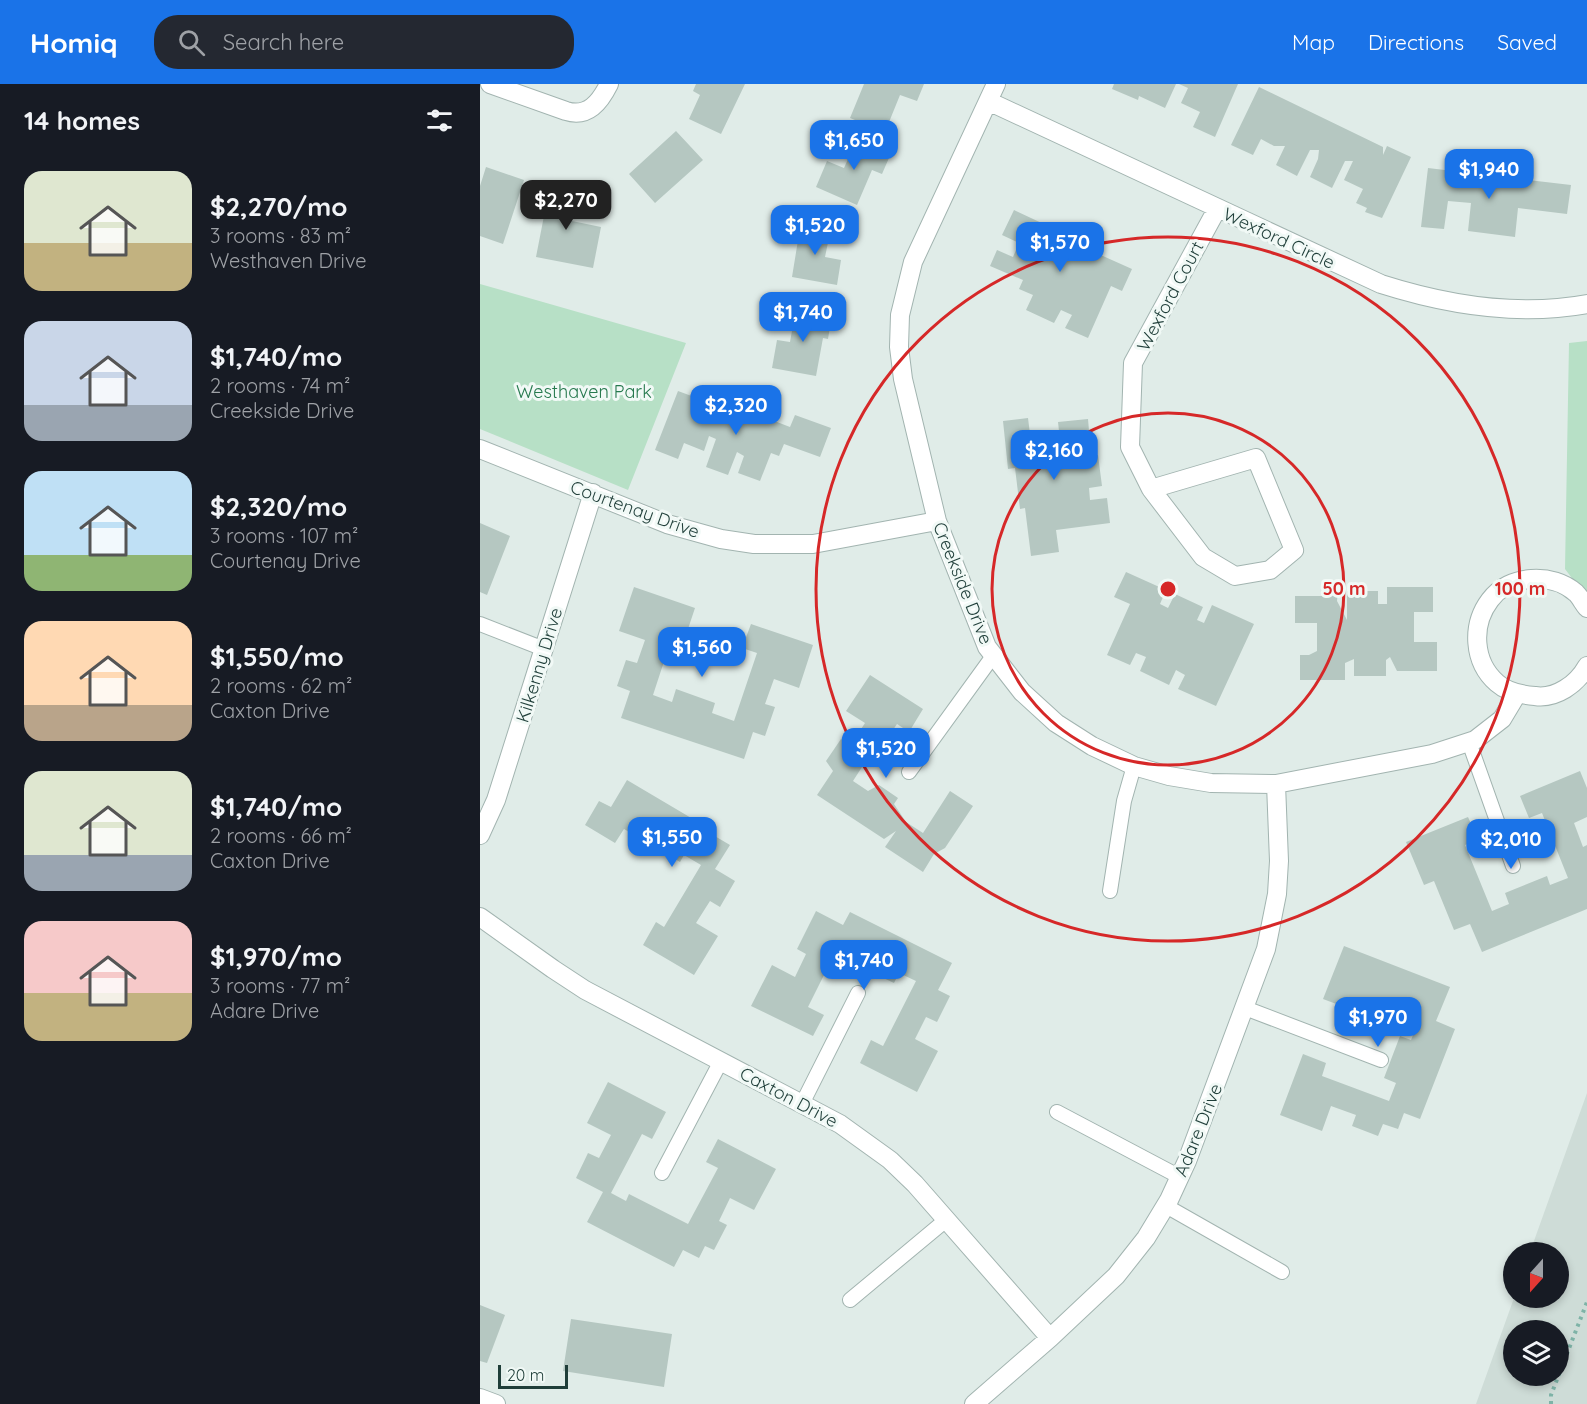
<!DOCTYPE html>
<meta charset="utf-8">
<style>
:root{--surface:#171b24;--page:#242831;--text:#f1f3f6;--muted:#9ea1a6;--accent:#1a73e8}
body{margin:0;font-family:Quicksand,sans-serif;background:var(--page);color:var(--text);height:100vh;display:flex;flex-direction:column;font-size:22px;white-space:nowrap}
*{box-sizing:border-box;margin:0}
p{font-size:20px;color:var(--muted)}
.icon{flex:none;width:33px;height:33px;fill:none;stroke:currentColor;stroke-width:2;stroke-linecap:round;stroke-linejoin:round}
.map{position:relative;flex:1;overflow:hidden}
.details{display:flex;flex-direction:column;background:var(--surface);width:480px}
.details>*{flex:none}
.needle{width:39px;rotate:201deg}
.buttons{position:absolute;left:1023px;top:1158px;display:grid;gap:12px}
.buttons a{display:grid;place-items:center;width:66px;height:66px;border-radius:50%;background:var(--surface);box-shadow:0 3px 9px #0003;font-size:30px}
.scale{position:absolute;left:18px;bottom:15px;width:70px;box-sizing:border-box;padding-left:6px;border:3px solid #1f3e39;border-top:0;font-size:16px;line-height:21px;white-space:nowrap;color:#1f3e39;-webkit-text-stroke:4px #f1f9f6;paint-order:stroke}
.price{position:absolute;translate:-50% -51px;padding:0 14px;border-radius:12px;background:var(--accent);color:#fff;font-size:20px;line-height:39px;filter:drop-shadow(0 2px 3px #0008)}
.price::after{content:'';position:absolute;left:50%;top:36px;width:18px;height:14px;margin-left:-9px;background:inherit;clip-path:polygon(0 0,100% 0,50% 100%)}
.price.current{background:#222;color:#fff}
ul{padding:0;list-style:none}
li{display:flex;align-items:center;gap:18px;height:150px;padding:0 24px}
li span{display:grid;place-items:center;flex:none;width:168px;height:120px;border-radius:18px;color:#555}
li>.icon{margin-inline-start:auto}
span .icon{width:72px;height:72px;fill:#fffc;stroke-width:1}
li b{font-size:26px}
h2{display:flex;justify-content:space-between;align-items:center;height:72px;padding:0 24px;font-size:26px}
header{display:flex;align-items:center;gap:36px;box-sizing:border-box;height:84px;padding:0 30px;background:var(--accent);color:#fff}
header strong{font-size:28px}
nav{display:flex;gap:33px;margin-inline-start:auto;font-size:21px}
.search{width:420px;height:54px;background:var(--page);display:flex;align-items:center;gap:15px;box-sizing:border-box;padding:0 21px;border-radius:24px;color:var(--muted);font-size:22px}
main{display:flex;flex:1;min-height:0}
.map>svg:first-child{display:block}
.built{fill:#cedcd7;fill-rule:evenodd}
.green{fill:#b7e0c6}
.building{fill:#b5c7c1}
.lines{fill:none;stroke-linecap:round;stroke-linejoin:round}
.lane-casing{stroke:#a2b4b0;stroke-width:16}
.street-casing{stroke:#a2b4b0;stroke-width:20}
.path{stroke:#7eb3a7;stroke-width:4;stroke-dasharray:3 4.5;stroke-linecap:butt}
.lane{stroke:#fff;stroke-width:14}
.street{stroke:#fff;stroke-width:18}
.ring{fill:none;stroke:#d62828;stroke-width:3}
.labels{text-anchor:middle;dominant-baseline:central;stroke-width:6;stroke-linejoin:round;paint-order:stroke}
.street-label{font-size:18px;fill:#1f3e39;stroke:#f1f9f6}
.park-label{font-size:18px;fill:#26794e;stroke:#f1f9f6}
.centre{fill:#d62828;stroke:#f1f9f6;stroke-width:3}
.ring-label{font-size:18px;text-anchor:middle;font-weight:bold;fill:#d62828;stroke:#f1f9f6;stroke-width:6;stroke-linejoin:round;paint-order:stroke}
</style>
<header>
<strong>Homiq</strong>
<div class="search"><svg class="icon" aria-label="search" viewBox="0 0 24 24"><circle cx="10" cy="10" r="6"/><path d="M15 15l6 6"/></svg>Search here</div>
<nav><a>Map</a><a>Directions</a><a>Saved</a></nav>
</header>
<main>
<section class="details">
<h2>14 homes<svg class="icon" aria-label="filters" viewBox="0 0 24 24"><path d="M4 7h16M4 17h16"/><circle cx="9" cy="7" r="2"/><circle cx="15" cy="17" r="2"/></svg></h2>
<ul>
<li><span style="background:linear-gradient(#dfe7d0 60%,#c2b280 0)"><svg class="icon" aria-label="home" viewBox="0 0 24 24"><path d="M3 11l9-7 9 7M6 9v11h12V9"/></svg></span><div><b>$2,270/mo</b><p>3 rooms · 83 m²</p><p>Westhaven Drive</p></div></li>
<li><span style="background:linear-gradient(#c9d6e8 70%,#9aa5b1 0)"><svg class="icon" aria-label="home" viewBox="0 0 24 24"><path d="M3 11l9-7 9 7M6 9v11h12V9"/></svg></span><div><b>$1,740/mo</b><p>2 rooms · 74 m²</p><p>Creekside Drive</p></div></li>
<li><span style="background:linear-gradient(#bfe0f5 70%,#8fb573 0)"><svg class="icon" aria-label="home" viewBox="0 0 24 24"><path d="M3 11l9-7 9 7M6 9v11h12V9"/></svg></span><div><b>$2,320/mo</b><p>3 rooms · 107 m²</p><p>Courtenay Drive</p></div></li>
<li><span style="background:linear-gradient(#ffd9b3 70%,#b9a48a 0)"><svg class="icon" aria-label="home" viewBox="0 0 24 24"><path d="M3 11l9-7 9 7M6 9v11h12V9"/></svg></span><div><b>$1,550/mo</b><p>2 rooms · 62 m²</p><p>Caxton Drive</p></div></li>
<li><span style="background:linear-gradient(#dfe7d0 70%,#9aa5b1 0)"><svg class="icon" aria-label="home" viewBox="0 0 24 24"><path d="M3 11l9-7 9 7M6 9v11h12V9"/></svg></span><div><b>$1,740/mo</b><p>2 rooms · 66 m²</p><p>Caxton Drive</p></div></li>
<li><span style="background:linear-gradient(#f6c9c9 60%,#c2b280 0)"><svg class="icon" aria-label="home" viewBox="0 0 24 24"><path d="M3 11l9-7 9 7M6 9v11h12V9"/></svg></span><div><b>$1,970/mo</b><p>3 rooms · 77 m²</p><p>Adare Drive</p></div></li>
</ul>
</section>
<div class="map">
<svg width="1107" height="1320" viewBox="0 0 1107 1320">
<rect width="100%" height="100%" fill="#e0ece8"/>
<path class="built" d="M1107 1009V1320H996L1034 1214H1078V1168H1050ZM1034 1246H1078V1292H1034Z"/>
<path class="green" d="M0 200 206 259 148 406 0 345Z
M1107 257V514L1085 485 1089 259Z"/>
<path class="building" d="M216 0H265L241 50 209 35 220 11 213 7Z
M384 0H444L437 17 420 11 405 48 370 34Z
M634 0H696L685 24 659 12 658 16 632 5Z
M699 0H758L735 53 713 43 720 28 701 19 708 4Z
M779 3 903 63V71L907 62 931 73 902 134 885 128 887 124 876 119 883 105 864 96 873 77H865L852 104 830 93 838 75 839 66H830L817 92 796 81 805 62H794L781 55 773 71 751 61Z
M196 47 223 76 175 119 149 90Z
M378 53 412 67 402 90 392 86 377 121 336 103 347 77 364 84Z
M6 83 44 96 23 160 0 152V102Z
M948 84 1091 101 1087 130 1038 124 1035 153 988 147 991 119 968 117 964 145 941 143Z
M70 101 98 106 92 137 121 143 113 184 56 173Z
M534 126 615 164 614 168 652 185 642 207 631 202 608 254 585 244 592 231 581 226 574 239 546 226 553 211 539 205 543 196 510 182 517 166 533 173 539 159 522 151Z
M321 138 351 144 345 173 361 176 357 201 312 193Z
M316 224 352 231 348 255 343 254 336 292 292 284 297 256 310 258Z
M198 307 274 335 276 330 310 343 315 331 351 344 340 373 304 360 299 372 291 369 280 397 258 389 264 372 257 368 248 391 226 383 236 355 229 352 224 367 204 359 198 375 175 366Z
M548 334 550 350 579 347 578 338 608 335 610 358 599 360 600 374 618 371 622 402 609 404 610 416 627 414 630 439 576 446 579 468 551 472 545 424 540 425 535 384 528 385 523 337Z
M0 439 30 452 7 511 0 508Z
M646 488 686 506 680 520 688 524 695 510 723 523 717 536 724 539 732 521 774 540 736 622 698 605 705 591 696 586 689 601 660 587 666 573 656 569 650 581 627 571 650 520 634 513Z
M154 503 215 524 207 548 195 544 173 611 192 618 196 605 235 619 232 629 254 637 277 569 262 564 271 540 333 561 319 604 294 595 285 620 295 623 285 652 273 648 264 675 141 634 150 607 137 602 146 576 157 579 165 556 139 547Z
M907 503H953V528H934V558H957V587H917L910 573 906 576V592H874V575L865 579V596H820V571H829L837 567V539H815V512H844L858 505 857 517 867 536V507H898V520H907Z
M390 591 443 625 429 648 417 640 392 677 382 683 373 697 388 707 399 701 418 714 414 720 426 738 443 749 470 707 493 722 465 764 454 770 443 788 405 763 416 747 404 755 337 711 353 687 346 677 361 655 370 662 385 639 366 627Z
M1100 687 1107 704V733L1094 739 1103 763 1107 761V825L1002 868 990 840 974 846 954 797 944 801 926 758 988 733 998 756 985 761 1012 827 1029 820 1025 809 1067 792 1070 801 1088 794 1062 729 1049 734 1040 712Z
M147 696 218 738 216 741 250 761 235 785 255 797 240 823 230 817 216 839 238 852 214 891 163 861 176 838 184 843 221 781 204 771 200 778 144 745 135 759 105 741 119 717 131 723Z
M336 827 363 841 370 828 472 879 458 906 470 912 457 938 446 933 435 955 458 967 437 1008 380 979 391 956 403 962 436 897 419 889 414 899 374 880 380 869 360 859 328 923 344 931 333 952 271 922 292 881 315 893 326 870 317 865Z
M864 862 970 903 956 937 975 945 940 1035 924 1029 918 1045 903 1040 898 1052 872 1042 876 1031 851 1022 842 1047 800 1031 823 970 846 979 842 992 909 1017 916 999 904 994 920 952 931 956 938 939 871 913 867 924 843 915Z
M128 998 186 1028 172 1055 162 1050 131 1109 146 1117 149 1110 208 1140 238 1084 226 1078 238 1055 296 1085 274 1126 250 1114 239 1137 247 1141 234 1166 225 1162 219 1174 203 1166 194 1183 107 1138 123 1108 96 1094 108 1069 119 1074 131 1051 107 1039Z
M0 1221 25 1231 7 1279 0 1277Z
M91 1235 192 1250 184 1303 83 1287Z"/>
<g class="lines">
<g class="lane-casing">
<path id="lane" d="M0 540 64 565
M989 658 1033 782
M429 688 513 572
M630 807 644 717 654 682
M765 924 901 976
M322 1020 378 909
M577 1028 700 1093
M182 1089 241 977
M686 1122 802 1188
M370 1216 466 1136"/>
</g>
<g class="street-casing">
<path id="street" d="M10 0 86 27C108 34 120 18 129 0
M516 0 433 178 420 231 419 263 423 295 457 437 507 563 542 608 576 639 612 662 654 682 689 692 731 699 796 700 952 670 995 656 1022 635 1037 610
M508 17 901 200C967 221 1037 233 1107 220
M0 365 187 440 241 455 274 460H333L457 437
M776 374 814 466 790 486 755 492 723 473 671 405Z
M671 405 650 363 653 279 737 125
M1107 524C1103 519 1100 513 1096 509 1073 488 1029 490 1010 516 991 541 993 578 1017 599 1027 608 1042 611 1055 612 1076 615 1097 600 1107 582
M0 751 16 716 113 409
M0 833 73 885 105 906 360 1040 410 1076 435 1100 570 1254
M0 1314 16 1320
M494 1320 570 1254 636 1192 666 1154 689 1116 707 1077 786 865 797 810 799 777 796 700"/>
</g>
<path class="path" d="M1071 1320V1311L1107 1218"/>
<use href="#lane" class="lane"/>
<use href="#street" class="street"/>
</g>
<g class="ring">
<circle cx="688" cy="505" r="176"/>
<circle cx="688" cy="505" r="352"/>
</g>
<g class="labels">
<g class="street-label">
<text transform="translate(799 154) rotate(25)">Wexford Circle</text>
<text transform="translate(690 212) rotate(-62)">Wexford Court</text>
<text transform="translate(155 425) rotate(20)">Courtenay Drive</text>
<text transform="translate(483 499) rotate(68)">Creekside Drive</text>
<text transform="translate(59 581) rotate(-73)">Kilkenny Drive</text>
<text transform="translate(309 1013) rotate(28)">Caxton Drive</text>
<text transform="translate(718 1046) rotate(-68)">Adare Drive</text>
</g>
<g class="park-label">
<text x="104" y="307">Westhaven Park</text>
</g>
</g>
<circle cx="688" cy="505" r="9" class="centre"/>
<g class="ring-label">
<text x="864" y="511">50 m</text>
<text x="1040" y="511">100 m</text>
</g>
</svg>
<div class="buttons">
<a><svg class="needle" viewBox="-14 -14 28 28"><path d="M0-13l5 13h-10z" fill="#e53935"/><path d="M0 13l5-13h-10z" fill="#9ea1a6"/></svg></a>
<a><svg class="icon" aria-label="layers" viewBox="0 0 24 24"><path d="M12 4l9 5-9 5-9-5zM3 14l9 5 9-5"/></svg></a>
</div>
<div class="scale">20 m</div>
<b class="price" style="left:374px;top:87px">$1,650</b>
<b class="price" style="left:1009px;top:116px">$1,940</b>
<b class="price current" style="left:86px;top:147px">$2,270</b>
<b class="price" style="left:335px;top:172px">$1,520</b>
<b class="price" style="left:580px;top:189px">$1,570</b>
<b class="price" style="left:323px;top:259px">$1,740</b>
<b class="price" style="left:256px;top:352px">$2,320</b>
<b class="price" style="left:574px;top:397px">$2,160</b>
<b class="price" style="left:222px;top:594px">$1,560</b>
<b class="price" style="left:406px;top:695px">$1,520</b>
<b class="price" style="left:192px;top:784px">$1,550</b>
<b class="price" style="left:1031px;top:786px">$2,010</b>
<b class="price" style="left:384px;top:907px">$1,740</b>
<b class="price" style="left:898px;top:964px">$1,970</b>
</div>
</main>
